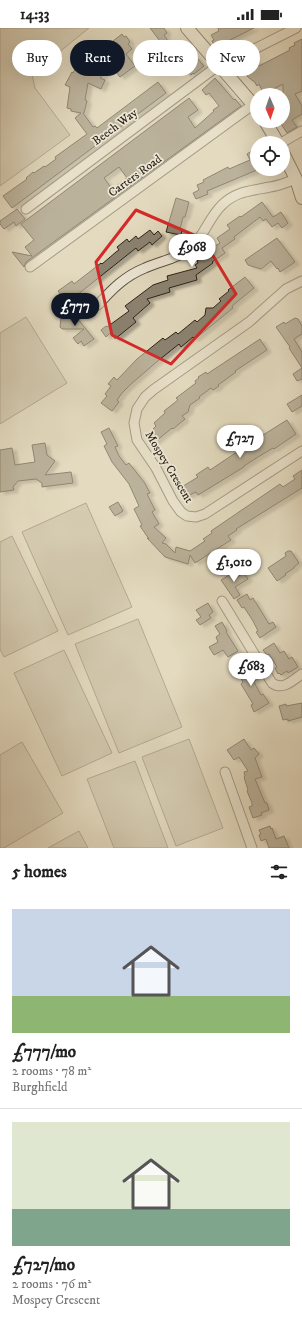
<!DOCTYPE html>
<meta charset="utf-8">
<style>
:root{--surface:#fff;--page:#f2f2f2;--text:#222;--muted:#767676;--line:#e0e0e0;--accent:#111827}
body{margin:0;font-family:"IM FELL DW Pica",serif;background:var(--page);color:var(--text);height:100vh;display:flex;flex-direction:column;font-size:15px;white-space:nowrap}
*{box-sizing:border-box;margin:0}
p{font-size:13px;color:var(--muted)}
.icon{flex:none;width:22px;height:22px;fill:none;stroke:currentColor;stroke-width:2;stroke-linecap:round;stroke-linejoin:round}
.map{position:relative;height:820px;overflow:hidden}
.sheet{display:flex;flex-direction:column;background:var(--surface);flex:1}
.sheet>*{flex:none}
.banner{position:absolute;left:12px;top:12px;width:278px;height:36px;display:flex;gap:8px}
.needle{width:26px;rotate:178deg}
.fabs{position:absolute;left:250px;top:60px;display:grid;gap:8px}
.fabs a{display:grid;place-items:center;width:40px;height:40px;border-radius:50%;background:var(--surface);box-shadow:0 4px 16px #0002;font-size:20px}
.price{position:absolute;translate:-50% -34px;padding:0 9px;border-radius:14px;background:#fff;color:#222;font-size:13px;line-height:26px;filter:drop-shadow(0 1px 2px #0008)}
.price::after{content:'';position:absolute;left:50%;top:24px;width:12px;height:9px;margin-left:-6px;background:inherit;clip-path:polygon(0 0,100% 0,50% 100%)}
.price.current{background:var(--accent);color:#fff}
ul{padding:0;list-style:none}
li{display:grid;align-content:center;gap:8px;height:212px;padding:0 12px}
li+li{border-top:1px solid var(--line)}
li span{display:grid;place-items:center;height:124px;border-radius:0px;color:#555}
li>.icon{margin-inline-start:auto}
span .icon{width:72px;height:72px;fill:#fffc;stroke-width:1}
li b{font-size:17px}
h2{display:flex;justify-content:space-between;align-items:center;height:48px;padding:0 12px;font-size:17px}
.pill{padding:0 14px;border-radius:18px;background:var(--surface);box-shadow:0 4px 16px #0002;font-size:14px;line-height:36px}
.pill.current{background:var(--accent);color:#fff}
.status{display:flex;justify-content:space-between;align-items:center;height:28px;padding:0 20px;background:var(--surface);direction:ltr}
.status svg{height:11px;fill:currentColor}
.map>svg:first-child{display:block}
.green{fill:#c4bba3;stroke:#786e5e}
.building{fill:#8b826f;stroke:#2b2219;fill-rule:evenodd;filter:url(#shadow)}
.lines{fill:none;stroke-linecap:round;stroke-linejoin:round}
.street-casing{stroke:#595042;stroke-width:11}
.secondary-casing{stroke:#2b2219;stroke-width:14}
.street{stroke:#ede7d5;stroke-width:9}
.secondary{stroke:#ede7d5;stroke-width:12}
.marked{fill:none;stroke:#d62828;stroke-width:3;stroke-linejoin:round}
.labels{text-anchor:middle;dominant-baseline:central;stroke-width:3.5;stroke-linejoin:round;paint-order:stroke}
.street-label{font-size:12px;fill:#2b2219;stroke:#ede7d5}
</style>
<div class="status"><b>14:33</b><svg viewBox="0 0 49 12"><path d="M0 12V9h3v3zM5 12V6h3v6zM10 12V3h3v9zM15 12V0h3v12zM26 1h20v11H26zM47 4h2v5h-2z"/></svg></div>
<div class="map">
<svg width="302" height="820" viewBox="0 0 302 820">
<defs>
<filter id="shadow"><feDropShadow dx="4.5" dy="2.5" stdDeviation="1" flood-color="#0004"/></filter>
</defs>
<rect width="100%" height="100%" fill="#e3dabf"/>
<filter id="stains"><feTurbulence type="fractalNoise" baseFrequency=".005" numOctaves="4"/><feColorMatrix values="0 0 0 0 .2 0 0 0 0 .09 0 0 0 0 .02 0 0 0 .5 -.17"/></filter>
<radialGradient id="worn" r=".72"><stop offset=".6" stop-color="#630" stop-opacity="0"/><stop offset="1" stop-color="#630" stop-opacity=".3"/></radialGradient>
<path class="green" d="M0 0H89L32 46 35 60 70 107 0 158Z
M26 289 67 355 0 396V305Z
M86 475 132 579 68 607 22 504Z
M12 508 58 603 4 629 0 621V514Z
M138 591 182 699 119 725 75 616Z
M64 622 112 725 62 748 14 645Z
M189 711 223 800 176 818 142 729Z
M22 714 63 785 4 820H0V727Z
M135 733 168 820H114L87 751Z
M79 803 88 820H48Z"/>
<path class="building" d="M150 0H164L167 5 164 7 168 13 163 17Z
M218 0H254L226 14 227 17 217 22 212 13 214 12 211 7 219 3Z
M122 6 124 9 126 8 130 14 128 16 132 21 126 26 135 38 120 49 112 39 100 50 105 52 101 61 88 55 85 72 87 73 84 85H83L93 99 95 98 97 100 158 54 166 65 12 180 3 168 27 151 26 150 33 144 34 145 44 138 45 139 56 131 55 129 87 106 75 90 81 85 71 83V81L67 80 70 59 65 57 72 44 73 45 77 37 83 40 99 24 101 26 114 14 113 13Z
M302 11V63L295 66 302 78V86L292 92 297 99 287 105 279 93H283V56L264 66 259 56 257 58 254 53H253L247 48 243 39 256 32 259 38 290 22 289 20 295 17 294 15Z
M185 19 188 22 189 21 204 38 194 46 193 45 191 47 189 44 186 46 176 33 178 32 174 27Z
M215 50 234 72 235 71 241 78 26 234 24 239 12 224 32 228 25 219 34 212 21 196 189 70 198 82 188 89 195 100 214 83 213 82 219 78 209 65 206 67 202 62ZM119 139 127 150 112 161 104 150Z
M255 121 257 126V142L207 163 208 166 196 171 193 165 199 162 197 157 204 154 203 152 228 139 229 141 250 132 247 126Z
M176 170 189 174 185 189H183L180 201H182L181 207 166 204Z
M262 174 273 189 281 184 288 195 282 200 278 195 272 199 266 191 263 193 260 189 234 209 235 211 222 220 225 225 212 234 213 235 196 247 197 252 169 260 170 264 147 271 150 275 133 290 136 294 115 311 110 305 106 309 101 302 106 298 107 299 129 283 125 278 153 257 168 252 167 248 197 240 195 237 198 235 197 233 210 224 209 222 220 215 217 210 230 201 227 197 240 188 241 189Z
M17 181 25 191 16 198 14 194 4 201 0 196V193Z
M150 202 154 207 158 203 162 208 152 217 150 214 138 223 136 220 67 275 58 263 72 253 74 256 101 235 102 236 116 224 119 222 117 219 127 211 129 214 136 208 138 211Z
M277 210 295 234 280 244 278 240 277 241 271 233 261 241 248 237 245 232Z
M245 249 254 260 232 278 233 280 195 311 193 309 181 319 179 316 159 332 131 356 122 365 117 372 119 374 112 383 101 375 107 368 105 366 111 358 108 356 114 349 117 352 137 331 163 310 165 312 176 304 178 306 195 292 197 294 205 287 206 280H213L221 273 219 271 229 263 228 262Z
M68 279 94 311 84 318 81 313 78 316 73 310 84 301H62L60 299 61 290 63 289 60 284Z
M295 290 298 291 302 298V306L294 311 302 324V351L297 353 293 346 302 340 289 320 290 319 276 299 284 294 285 296Z
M260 311 267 322 235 343 236 344 218 357 219 358 213 362 211 360 199 369 200 370 190 377 188 384 182 388 185 391 173 401 172 400 155 414 148 407 152 404 151 403 156 398 154 395 165 385 164 383 178 372 176 370 196 355 195 353 199 350 198 349 206 344 207 346Z
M302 367V378L292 384 287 376Z
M287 392 296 406 274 421 273 420 258 429 244 438V439L198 467 196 464 185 469 180 460 198 449 196 447 208 439 210 442 237 424 235 420 261 404 263 407Z
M109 400 118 418 115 419 119 428 126 437 129 435 144 454 150 465 147 466 155 482 152 484 159 496 154 499 166 510 162 515 166 516 175 525 176 519 190 523 205 513 203 511 212 505 211 503 280 456 283 459 295 451 293 448 302 442V460L236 501 237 502 228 508 231 512 195 535 190 527 188 536 165 529 147 510 149 511 140 498 142 497 134 481 139 478 129 456 112 434 104 418 107 416 101 404Z
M45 415 47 427 55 433 45 447 71 444 73 455 42 459V455L36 451 18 453 13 459 14 462 0 464V422L12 420 15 437 35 434 32 417Z
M118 474 123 483 115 488 109 479Z
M288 523H291L299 535 294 539V540L285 546 286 547 277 553 268 540 286 528 285 525Z
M234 544 237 549 244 545 248 551 235 559 240 567 234 571 221 552Z
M247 566 250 572 253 570 269 596 273 594 276 599 260 610 256 604 258 603 253 593 244 579 242 580 237 572Z
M208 575 213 584 209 587 211 590 200 597 196 592 201 589 196 582Z
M222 594 227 603 226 604 238 623 228 629 223 622 214 627 209 619 218 614 216 609 220 606 215 598Z
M274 615 280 625 284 623 289 631 292 629 298 639 288 645 287 643 281 647 279 645 278 646 275 640 277 639 269 626 267 627 263 622Z
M243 633 250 645 251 644 256 652 254 654 261 667 263 666 269 675 254 684 251 677 253 676 241 656 243 654 234 639Z
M302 675V689L288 693V691L283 692 279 678 286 676V678Z
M244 711 251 722 254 720 259 726 255 730 262 749 255 751 265 775H267L269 782 261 785 262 787 253 790 249 779 252 778V775L247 763 248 762 244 749 245 748 244 744 248 743 239 729 234 732 227 722Z
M270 798 271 801 272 800 276 811 284 808 289 820H269L266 811 261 813 259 807 261 806 259 802Z"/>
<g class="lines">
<g class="street-casing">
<path id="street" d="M281 115 302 103
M26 181 215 40 225 36 296 0
M30 239 254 76
M302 253 286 261 249 294 153 362 145 369 137 381 134 395 137 412 156 440 173 473 181 484 187 488 196 489 205 486 302 423
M98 277C112 261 125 248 145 240 160 233 177 231 190 221 204 209 209 189 222 177 236 163 251 163 270 159 279 158 287 154 296 151
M222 573 272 655C283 663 293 652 302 646
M225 744 252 820"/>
</g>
<g class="secondary-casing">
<path id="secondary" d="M187 0 257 81
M265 93 278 115
M283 125 296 151 302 170"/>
</g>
<use href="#street" class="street"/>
<use href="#secondary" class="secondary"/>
</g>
<path d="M0 0H302V820H0ZM136 182 203 211 236 266 171 336 112 307 96 234Z" fill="#e3dabf" fill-opacity=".55" fill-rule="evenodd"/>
<path class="marked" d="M136 182 203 211 236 266 171 336 112 307 96 234Z"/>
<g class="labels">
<g class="street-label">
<text transform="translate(115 99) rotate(-37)">Beech Way</text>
<text transform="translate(135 148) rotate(-36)">Carters Road</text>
<text transform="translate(169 439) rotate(59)">Mospey Crescent</text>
</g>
</g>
<rect width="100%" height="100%" filter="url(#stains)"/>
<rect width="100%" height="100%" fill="url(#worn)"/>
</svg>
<div class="fabs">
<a><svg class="needle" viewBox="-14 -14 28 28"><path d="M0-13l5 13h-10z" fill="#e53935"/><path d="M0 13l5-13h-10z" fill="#767676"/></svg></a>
<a><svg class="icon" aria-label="locate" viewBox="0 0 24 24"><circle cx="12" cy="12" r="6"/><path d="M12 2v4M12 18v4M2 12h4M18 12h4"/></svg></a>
</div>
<b class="price" style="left:192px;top:240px">£968</b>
<b class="price current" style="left:75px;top:299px">£777</b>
<b class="price" style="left:240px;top:431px">£727</b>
<b class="price" style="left:234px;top:555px">£1,010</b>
<b class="price" style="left:251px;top:659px">£683</b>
<div class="banner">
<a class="pill">Buy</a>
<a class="pill current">Rent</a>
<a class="pill">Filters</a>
<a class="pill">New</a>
</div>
</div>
<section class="sheet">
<h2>5 homes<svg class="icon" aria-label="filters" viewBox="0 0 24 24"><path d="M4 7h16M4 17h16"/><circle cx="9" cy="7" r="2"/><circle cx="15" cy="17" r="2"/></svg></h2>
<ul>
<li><span style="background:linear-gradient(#c9d6e8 70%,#8fb573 0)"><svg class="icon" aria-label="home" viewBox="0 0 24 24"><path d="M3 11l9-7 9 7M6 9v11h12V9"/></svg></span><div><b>£777/mo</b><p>2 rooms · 78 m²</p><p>Burghfield</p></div></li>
<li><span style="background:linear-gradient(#dfe7d0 70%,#7fa58c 0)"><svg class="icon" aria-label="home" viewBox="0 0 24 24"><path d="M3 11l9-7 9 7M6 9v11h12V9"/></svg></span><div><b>£727/mo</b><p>2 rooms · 76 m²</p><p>Mospey Crescent</p></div></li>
</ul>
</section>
